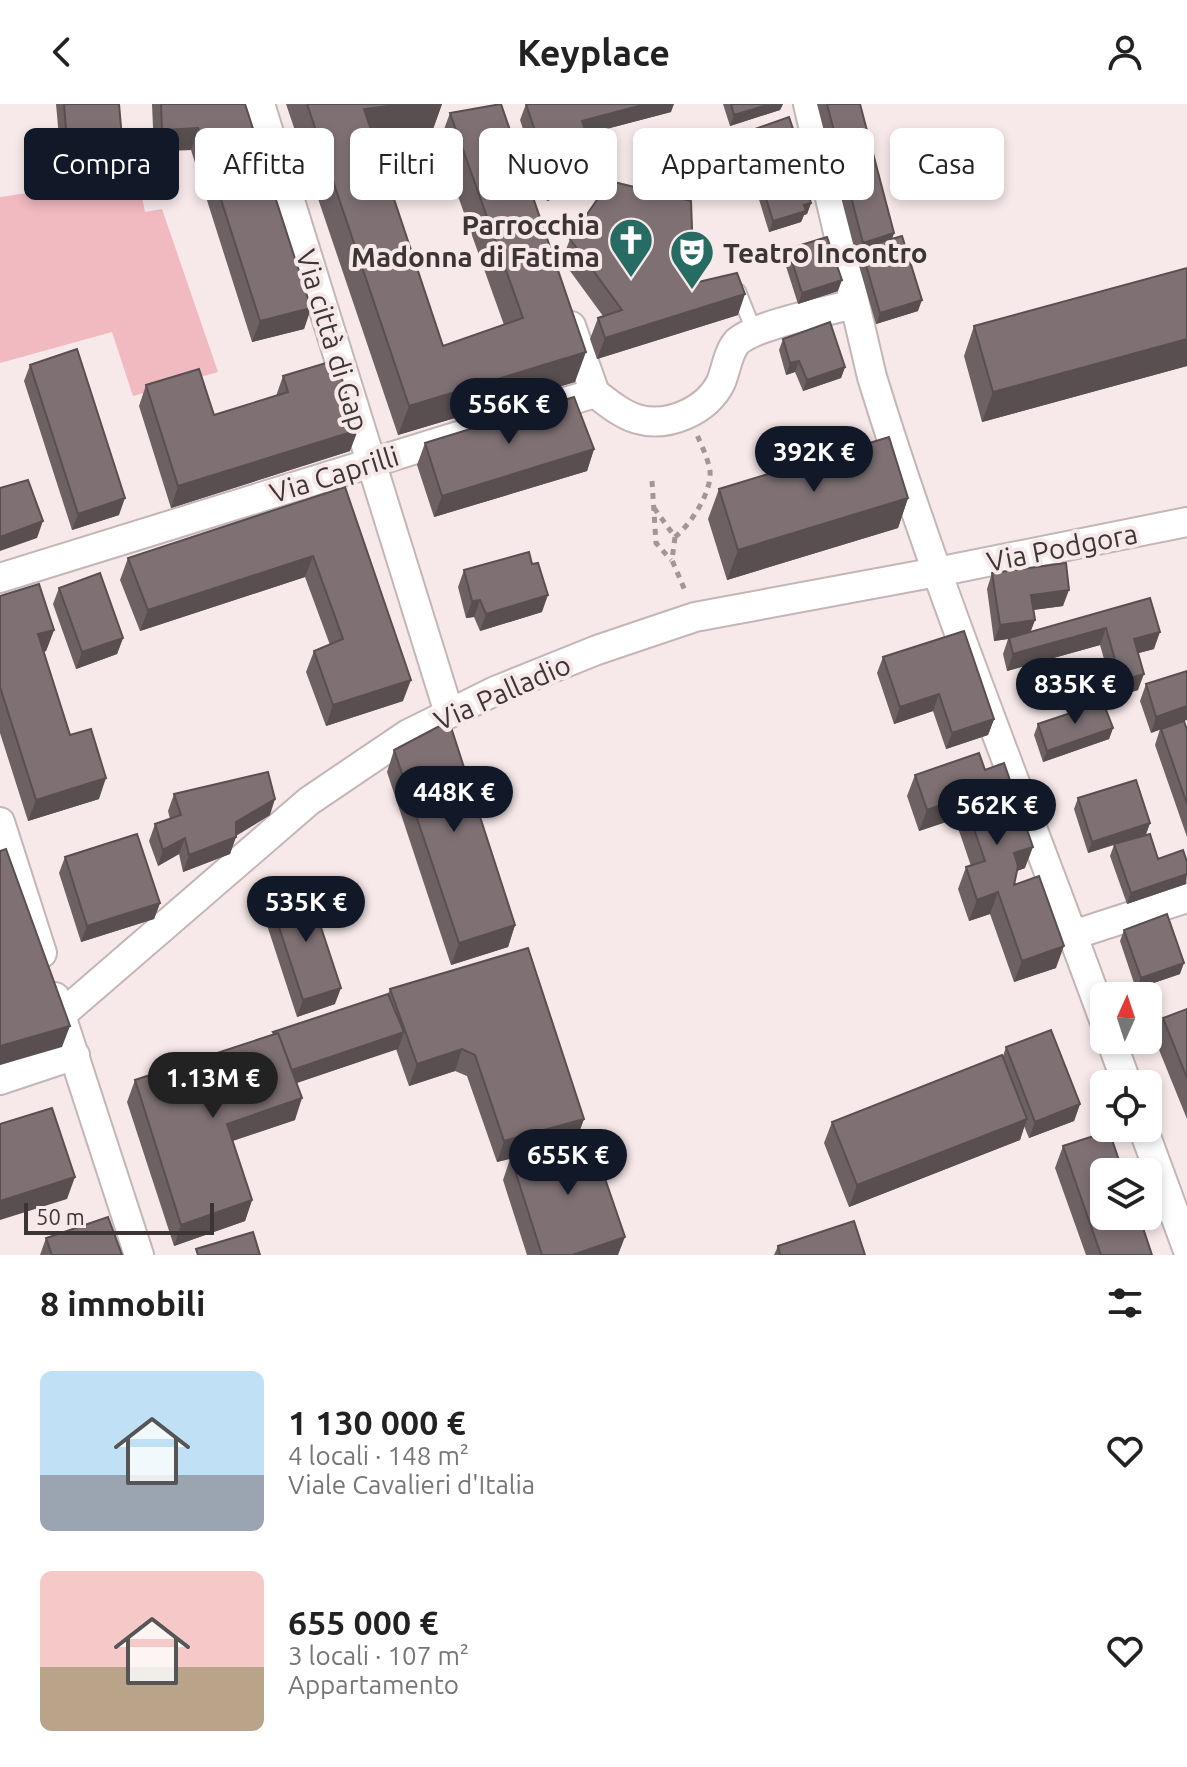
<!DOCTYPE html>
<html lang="it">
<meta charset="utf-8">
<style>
:root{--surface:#fff;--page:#f6f6f6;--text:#222;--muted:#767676;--accent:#111827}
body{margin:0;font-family:Ubuntu,sans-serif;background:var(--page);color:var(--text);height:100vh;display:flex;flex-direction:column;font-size:30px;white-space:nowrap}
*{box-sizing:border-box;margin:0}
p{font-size:26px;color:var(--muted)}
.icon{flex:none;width:44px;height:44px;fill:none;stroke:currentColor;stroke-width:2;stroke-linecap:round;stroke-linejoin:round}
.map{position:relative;height:1151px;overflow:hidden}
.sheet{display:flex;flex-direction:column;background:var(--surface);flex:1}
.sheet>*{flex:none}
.banner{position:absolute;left:24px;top:24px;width:1140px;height:72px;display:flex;gap:16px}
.needle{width:52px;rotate:3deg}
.buttons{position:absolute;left:1090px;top:878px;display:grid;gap:16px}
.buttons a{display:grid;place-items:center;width:72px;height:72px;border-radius:12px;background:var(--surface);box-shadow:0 4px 12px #0003;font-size:40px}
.scale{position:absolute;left:24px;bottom:20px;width:190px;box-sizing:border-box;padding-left:8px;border:4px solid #3b3536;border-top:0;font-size:22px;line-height:28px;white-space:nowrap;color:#3b3536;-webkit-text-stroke:6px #f7e8e9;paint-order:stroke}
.price{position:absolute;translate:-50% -68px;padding:0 18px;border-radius:28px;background:var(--accent);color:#fff;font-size:26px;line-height:52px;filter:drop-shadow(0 2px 4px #0008)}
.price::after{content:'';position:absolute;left:50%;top:48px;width:24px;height:18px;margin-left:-12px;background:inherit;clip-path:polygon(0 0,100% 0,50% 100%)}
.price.current{background:#222;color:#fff}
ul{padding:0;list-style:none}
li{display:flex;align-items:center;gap:24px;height:200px;padding:0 40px}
li span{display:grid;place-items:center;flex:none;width:224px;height:160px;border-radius:12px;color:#555}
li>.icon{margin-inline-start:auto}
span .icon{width:96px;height:96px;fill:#fffc;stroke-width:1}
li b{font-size:34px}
h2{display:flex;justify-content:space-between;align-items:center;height:96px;padding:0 40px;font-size:34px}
.chip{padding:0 28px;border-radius:12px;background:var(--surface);box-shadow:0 4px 12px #0003;font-size:28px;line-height:72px}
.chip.current{background:var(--accent);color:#fff}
header{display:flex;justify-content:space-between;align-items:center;height:104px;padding:0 40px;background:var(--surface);font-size:36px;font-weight:700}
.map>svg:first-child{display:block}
.green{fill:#f1b9c0}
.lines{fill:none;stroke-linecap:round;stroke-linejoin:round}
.lane-casing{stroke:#c4b5b6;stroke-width:18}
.street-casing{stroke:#c4b5b6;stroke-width:32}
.path{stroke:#a19697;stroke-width:5;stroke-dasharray:6 6;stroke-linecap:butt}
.lane{stroke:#fff;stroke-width:14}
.street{stroke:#fff;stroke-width:28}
.wall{fill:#6d6163}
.shaded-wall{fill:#594f50}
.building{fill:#7f7173;stroke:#594f50;stroke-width:2}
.labels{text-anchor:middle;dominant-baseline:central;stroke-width:8;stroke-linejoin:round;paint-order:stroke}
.poi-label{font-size:28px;font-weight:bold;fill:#3b3536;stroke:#f7e8e9;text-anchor:end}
.street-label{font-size:28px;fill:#3b3536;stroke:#f7e8e9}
</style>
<header><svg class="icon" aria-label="back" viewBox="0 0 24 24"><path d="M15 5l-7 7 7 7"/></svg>Keyplace<svg class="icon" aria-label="person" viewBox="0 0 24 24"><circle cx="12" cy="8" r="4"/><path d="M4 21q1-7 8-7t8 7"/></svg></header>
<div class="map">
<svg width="1187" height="1151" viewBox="0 0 1187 1151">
<rect width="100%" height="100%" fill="#f7e8e9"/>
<path class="green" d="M138 73 145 108 162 105 218 268 133 292 112 228 0 259V93Z"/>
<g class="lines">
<g class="lane-casing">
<path id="lane" d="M738 187 754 227"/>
</g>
<g class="street-casing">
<path id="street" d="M260 0 449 609
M808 0 872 273C939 491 1026 702 1104 916
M571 222 595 289
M539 306 595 289C608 299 621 310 637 315 668 324 707 307 721 278 726 266 728 248 737 238 755 221 827 207 854 200
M0 474 458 332
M0 718 42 849
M1073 831 1187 794
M55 893 139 1151
M61 911 309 697 408 630 495 587 597 546 695 513 937 468 1187 418
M1111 936 1127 980
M0 976 75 951
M1143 1024 1187 1144"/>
</g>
<path class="path" d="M652 377 656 439 671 456
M654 404 675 433 672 456 686 489
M675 433C691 420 712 388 710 367 708 355 702 342 697 331"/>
<use href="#lane" class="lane"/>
<use href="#street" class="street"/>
</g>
<path class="wall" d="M56 0H119L124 57 118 73 63 78Z
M152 0H245L311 204 304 225 252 238 191 46 154 47Z
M286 0H442L433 25 373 32 443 242 504 221 439 39 450 9 575 278 398 331Z
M526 0 671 8 587 30 592 82 547 97 520 16Z
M723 0H783L780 6 730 22Z
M817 0H860L894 129 892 135 918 207 876 220 857 155Z
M749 27 793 41V64L757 76 745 38Z
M761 78 811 99 807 110 804 111 801 118 769 128 757 89Z
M570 135 694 179 738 211 597 255 590 235 598 214 603 212 562 156Z
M788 145 838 187 798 200 784 156Z
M1187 164V262L982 318 964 252 974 222Z
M783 235 845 263 841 274 803 287 795 268 786 271 779 246Z
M30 261 119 411 72 426 24 277Z
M283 272 350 347 171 404 139 302 146 281 214 311 276 292Z
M425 339 594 345 587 367 434 413 417 361Z
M345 383 403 597 326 622 306 568 314 547 330 541 305 473 140 527 120 476 128 454Z
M719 385 908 394 898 424 727 476 708 415Z
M464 466 542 508 480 527 474 513 466 514 458 483Z
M992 469 1063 502 1033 506 1035 516 1030 528 1150 494 1154 545 1138 549V586L1115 593 1100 541 1007 567 1003 550 1008 535 994 537 987 485Z
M59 484 123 534 117 550 76 565 53 500Z
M0 492 54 526 46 547 44 548 70 631 99 695 28 717 0 629Z
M883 553 994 615 988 631 946 645 933 607 894 620 877 569Z
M1146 580 1184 617 1187 626V733L1155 641 1160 625 1151 629 1140 597Z
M1038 620 1113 624 1109 635 1043 658 1034 631Z
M394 646 515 821 508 843 451 861 387 668Z
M985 666 1025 764 1017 767 1014 781 1056 864 1014 878 990 810 969 817 958 785 966 763 971 762 955 715 919 727 907 692 915 671Z
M174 690 270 711 236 732 230 750 183 768 179 750 158 762 149 737 155 720 170 715 168 707Z
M1078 694 1150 719 1146 730 1158 755 1186 780 1127 800 1110 752 1114 741 1088 749 1074 705Z
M65 753 160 799 154 815 81 838 59 769Z
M270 796 335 900 297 913 264 812Z
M1124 826 1180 870 1136 885 1120 837Z
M390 885 584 1015 577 1032 618 1151H527L503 1076 510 1055 497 1058 467 972 455 967 409 982 396 945 297 979 295 1016 233 1037 252 1096 245 1117 174 1142 127 998 135 976 272 931 273 928 388 890Z
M1187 905V1015L1155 936 1163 914Z
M1006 943 1080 1000 1074 1017 1029 1034 1024 1022 1020 1036 849 1103 824 1039 832 1018 1003 952Z
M1063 1042 1152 1151H1086L1055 1064Z
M46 1134 122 1151H40Z
M778 1142 865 1151H774Z"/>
<path class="shaded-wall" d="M403 0H442L433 25 353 35 364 5Z
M646 0H674L671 8 576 33 582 17Z
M770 0H783L780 6 730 22 734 11Z
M198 24 191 46 154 47 162 26Z
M797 53 793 64 757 76 761 65Z
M124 57 118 73 63 78 69 62Z
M598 65 592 82 547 97 553 81Z
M811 99 807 110 804 111 801 118 769 128 773 117 804 101Z
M894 129 888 146 861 144 863 139Z
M842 176 838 187 798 200 802 189Z
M745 190 738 211 597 255 605 234Z
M922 196 918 207 876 220 880 209Z
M311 204 304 225 252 238 260 217Z
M1187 235V262L982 318 993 288Z
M586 248 575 278 398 331 409 302Z
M799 257 795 268 786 271 790 259Z
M845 263 841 274 803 287 807 276Z
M358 326 350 347 171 404 178 382Z
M594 345 587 367 434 413 442 392Z
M125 394 119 411 72 426 78 410Z
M908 394 898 424 727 476 738 446Z
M43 417 37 434 0 447V433Z
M313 452 305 473 140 527 148 506Z
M1069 486 1063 502 1025 507 1031 491Z
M548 491 542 508 480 527 486 510Z
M480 496 474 513 466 514 472 497Z
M1035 516 1029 532 994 537 1000 521Z
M1106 524 1100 541 1007 567 1013 550Z
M54 526 46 547 30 552 38 530Z
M1160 528 1154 545 1128 552 1134 535Z
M123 534 117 550 76 565 82 548Z
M1144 570 1138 586 1115 593 1121 577Z
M411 576 403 597 326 622 333 601Z
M939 590 933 607 894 620 900 603Z
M1187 602V616L1151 629 1156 613Z
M994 615 988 631 946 645 952 629Z
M1113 624 1109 635 1043 658 1047 647Z
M106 674 99 695 28 717 36 696Z
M963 693 955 715 919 727 927 706Z
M275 695 270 711 230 735 236 718Z
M1150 719 1146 730 1088 749 1092 738Z
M236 733 230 750 183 768 189 751Z
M185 734 179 750 158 762 163 746Z
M1033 743 1025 764 1006 771 1014 749Z
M1187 770 1186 780 1127 800 1131 789Z
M998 788 990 810 969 817 977 796Z
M160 799 154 815 81 838 87 822Z
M515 821 508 843 451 861 459 839Z
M1064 842 1056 864 1014 878 1022 857Z
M1184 859 1180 870 1136 885 1141 874Z
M341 884 335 900 297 913 303 896Z
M70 922 62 943 0 961V942Z
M404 928 398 945 284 983 290 967Z
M462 945 455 967 409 982 417 960Z
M302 994 295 1016 219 1041 227 1020Z
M1080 1000 1074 1017 1029 1034 1035 1018Z
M584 1015 576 1037 497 1058 504 1037Z
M1027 1015 1020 1036 849 1103 857 1081Z
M75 1073 67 1095 0 1116V1097Z
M252 1096 245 1117 174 1142 181 1121Z
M625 1133 618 1151H572Z"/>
<path class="building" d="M64 0H119L124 57 69 62Z
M161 0H245L311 204 260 217 198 24 162 26Z
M307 0H403L364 5 443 242 523 214 450 9 501 0 586 248 409 302Z
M526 0H646L582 17 598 65 553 81Z
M731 0H770L734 11Z
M827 0H860L894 129 863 139Z
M789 13 796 34 792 35 797 53 761 65 749 27Z
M801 66 811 99 804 101 806 107 773 117 761 78Z
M610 77 691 97 694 179 737 169 745 190 605 234 598 214 622 206 570 135Z
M902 132 922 196 880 209 861 144Z
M827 133 842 176 802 189 788 145Z
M1187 164V235L993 288 974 222Z
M830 218 845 263 807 276 799 257 790 259 783 235Z
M77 245 125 394 78 410 30 261Z
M336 256 358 326 178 382 146 281 199 265 214 311 288 288 283 272Z
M574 293 594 345 442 392 425 339Z
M889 333 908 394 738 446 719 385Z
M28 376 43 417 0 433V384Z
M345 383 411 576 333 601 314 547 343 535 313 452 148 506 128 454Z
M529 448 532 460 538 459 548 491 486 510 480 496 472 497 464 466Z
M1066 459 1069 486 1031 491 1035 516 1000 521 992 469Z
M100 469 123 534 82 548 59 484Z
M39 480 54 526 38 530 70 631 91 625 106 674 36 696 0 583V492Z
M1150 494 1160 528 1134 535 1144 570 1121 577 1106 524 1013 550 1009 534Z
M964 527 994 615 952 629 939 590 900 603 883 553Z
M1187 567V602L1156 613 1146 580Z
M1103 598 1113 624 1047 647 1038 620Z
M449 617 515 821 459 839 394 646Z
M1184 617 1187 626V700L1161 625Z
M979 649 985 666 1004 659 1033 743 1014 749 1018 762 1014 781 1039 772 1064 842 1022 857 998 788 977 796 966 763 985 757 963 693 927 706 915 671Z
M268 668 275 695 236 718V733L189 751 185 734 163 746 155 720 181 711 174 690Z
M1136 676 1150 719 1092 738 1078 694Z
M137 730 160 799 87 822 65 753Z
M1150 730 1158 755 1183 746 1187 758V770L1131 789 1114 740Z
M6 745 70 922 0 942V747Z
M308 784 341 884 303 896 270 796Z
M1167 810 1184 859 1141 874 1124 826Z
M528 844 584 1015 504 1037 475 951 462 945 417 960 390 885Z
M388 890 404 928 292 966 278 929 275 930 273 928Z
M1187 905V974L1163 914Z
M1051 926 1080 1000 1035 1018 1006 943Z
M278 929 302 994 227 1020 252 1096 181 1121 135 976Z
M1002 951 1027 1015 857 1081 832 1018Z
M52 1004 75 1073 0 1097V1020Z
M1109 1027 1123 1068H1104V1112H1139L1152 1151H1101L1063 1042Z
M589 1028 625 1133 572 1151H542L511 1054Z
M108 1113 122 1151H52L46 1134Z
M854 1117 865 1151H780L778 1142Z
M253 1128 260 1151H198L196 1145Z"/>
<defs>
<g id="church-pin" transform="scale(2.3)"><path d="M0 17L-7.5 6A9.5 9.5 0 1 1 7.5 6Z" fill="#266c62" stroke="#f7e8e9"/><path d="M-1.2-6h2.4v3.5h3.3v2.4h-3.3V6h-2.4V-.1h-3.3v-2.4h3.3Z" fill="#fff"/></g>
<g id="theatre-pin" transform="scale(2.3)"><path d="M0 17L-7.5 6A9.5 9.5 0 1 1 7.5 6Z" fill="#266c62" stroke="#f7e8e9"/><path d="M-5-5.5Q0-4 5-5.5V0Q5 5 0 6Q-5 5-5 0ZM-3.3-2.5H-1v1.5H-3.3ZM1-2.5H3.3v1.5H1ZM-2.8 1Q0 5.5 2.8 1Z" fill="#fff"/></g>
</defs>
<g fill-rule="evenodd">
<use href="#church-pin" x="631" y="136"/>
<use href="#theatre-pin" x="692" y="148"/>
</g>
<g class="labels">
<g class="poi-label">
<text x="600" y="120">Parrocchia<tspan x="600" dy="32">Madonna di Fatima</tspan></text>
<text x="723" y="148" text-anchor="start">Teatro Incontro</text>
</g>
<g class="street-label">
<text transform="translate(333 236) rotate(73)">Via città di Gap</text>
<text transform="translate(334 370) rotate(-17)">Via Caprilli</text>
<text transform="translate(1062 443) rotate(-11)">Via Podgora</text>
<text transform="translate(502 588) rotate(-24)">Via Palladio</text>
</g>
</g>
</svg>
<div class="buttons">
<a><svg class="needle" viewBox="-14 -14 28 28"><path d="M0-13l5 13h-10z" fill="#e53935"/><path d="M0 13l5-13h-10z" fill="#767676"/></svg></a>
<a><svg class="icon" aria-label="locate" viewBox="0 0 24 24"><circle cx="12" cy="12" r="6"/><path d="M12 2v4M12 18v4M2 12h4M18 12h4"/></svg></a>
<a><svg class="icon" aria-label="layers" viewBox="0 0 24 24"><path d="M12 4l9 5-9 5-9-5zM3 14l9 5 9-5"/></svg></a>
</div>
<div class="scale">50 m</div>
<b class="price" style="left:509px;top:342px">556K €</b>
<b class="price" style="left:814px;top:390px">392K €</b>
<b class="price" style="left:1075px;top:622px">835K €</b>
<b class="price" style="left:454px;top:730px">448K €</b>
<b class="price" style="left:997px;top:743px">562K €</b>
<b class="price" style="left:306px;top:840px">535K €</b>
<b class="price current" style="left:213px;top:1016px">1.13M €</b>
<b class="price" style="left:568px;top:1093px">655K €</b>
<div class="banner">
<a class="chip current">Compra</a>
<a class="chip">Affitta</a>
<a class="chip">Filtri</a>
<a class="chip">Nuovo</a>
<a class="chip">Appartamento</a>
<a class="chip">Casa</a>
</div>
</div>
<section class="sheet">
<h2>8 immobili<svg class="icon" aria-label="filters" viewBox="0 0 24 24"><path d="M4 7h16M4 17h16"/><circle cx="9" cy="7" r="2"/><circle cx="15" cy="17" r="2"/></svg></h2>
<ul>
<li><span style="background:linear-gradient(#bfe0f5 65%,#9aa5b1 0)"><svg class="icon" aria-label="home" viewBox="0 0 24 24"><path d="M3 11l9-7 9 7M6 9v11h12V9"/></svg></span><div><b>1 130 000 €</b><p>4 locali · 148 m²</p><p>Viale Cavalieri d'Italia</p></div><svg class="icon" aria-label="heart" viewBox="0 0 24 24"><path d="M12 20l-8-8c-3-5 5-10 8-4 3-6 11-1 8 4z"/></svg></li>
<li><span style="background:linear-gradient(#f6c9c9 60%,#b9a48a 0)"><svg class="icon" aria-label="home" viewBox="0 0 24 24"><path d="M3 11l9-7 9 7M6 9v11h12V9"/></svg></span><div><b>655 000 €</b><p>3 locali · 107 m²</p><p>Appartamento</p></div><svg class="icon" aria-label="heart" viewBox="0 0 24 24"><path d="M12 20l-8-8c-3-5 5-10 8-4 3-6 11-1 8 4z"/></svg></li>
</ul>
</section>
